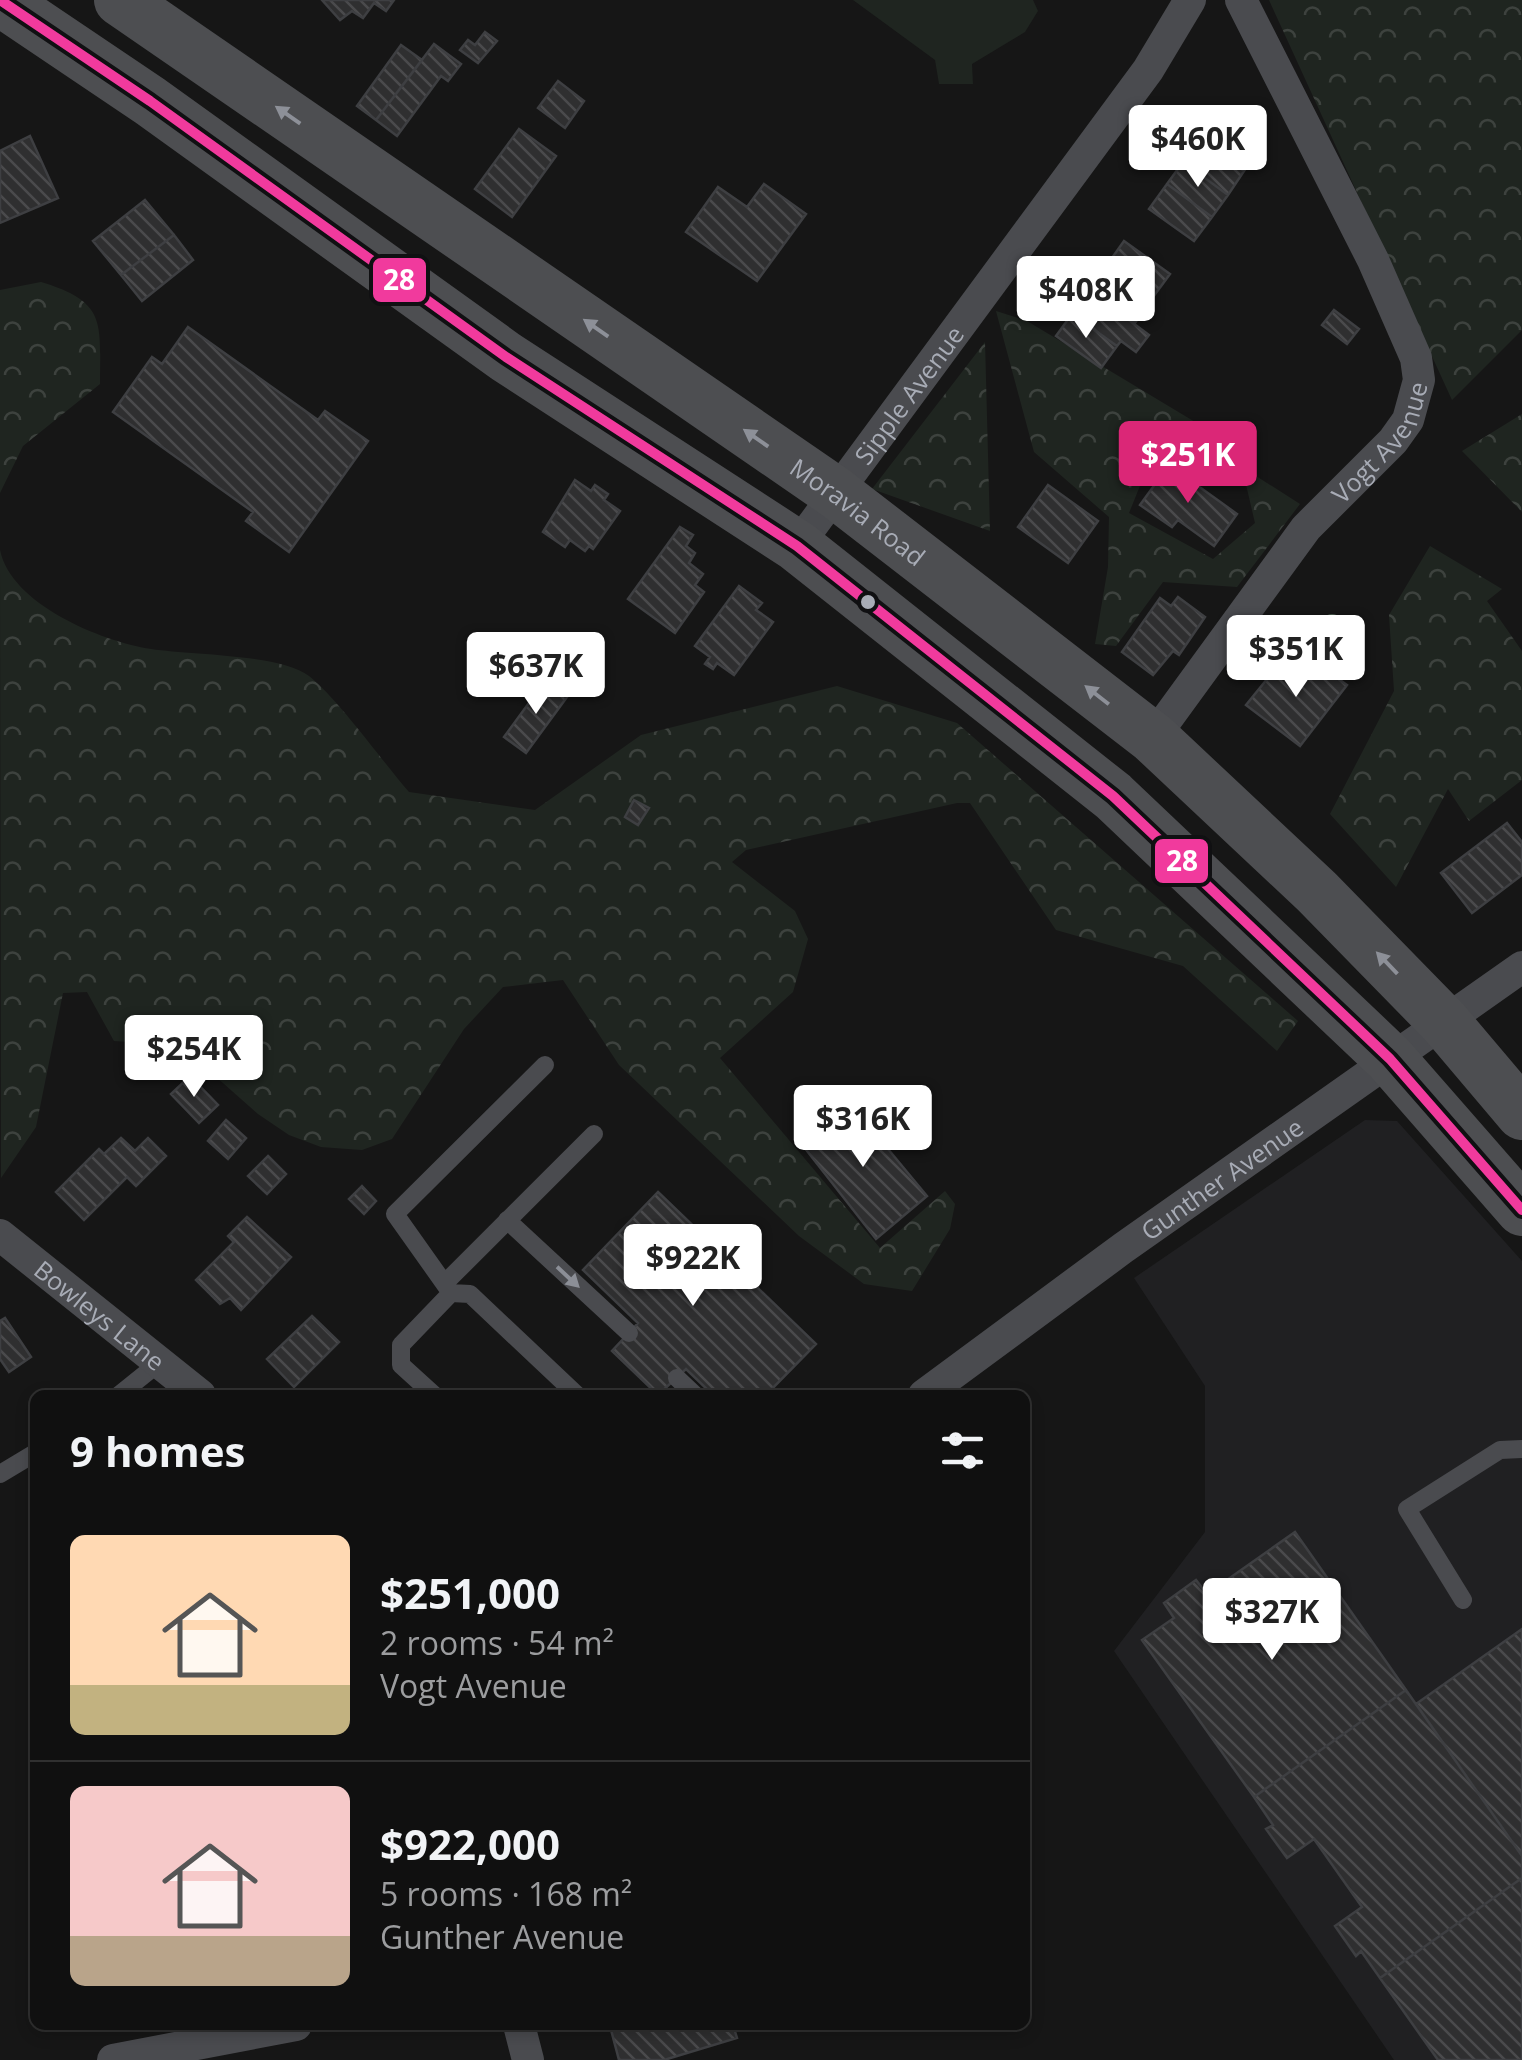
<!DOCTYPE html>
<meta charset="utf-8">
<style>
:root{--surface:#101010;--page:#1e1e1e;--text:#f1f3f6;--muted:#9c9d9f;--line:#303030;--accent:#db2777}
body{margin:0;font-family:"Open Sans",sans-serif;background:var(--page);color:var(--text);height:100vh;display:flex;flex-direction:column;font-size:38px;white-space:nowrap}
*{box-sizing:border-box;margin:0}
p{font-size:32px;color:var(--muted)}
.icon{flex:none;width:55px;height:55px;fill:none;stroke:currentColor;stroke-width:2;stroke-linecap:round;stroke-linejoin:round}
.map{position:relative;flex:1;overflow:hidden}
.side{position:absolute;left:30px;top:1390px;width:1000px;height:640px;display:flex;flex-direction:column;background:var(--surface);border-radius:15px;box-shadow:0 5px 15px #0003,0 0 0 2px var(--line)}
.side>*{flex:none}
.price{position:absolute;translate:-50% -85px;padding:0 22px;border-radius:10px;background:#fff;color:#222;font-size:32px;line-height:65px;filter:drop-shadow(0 2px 5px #0008)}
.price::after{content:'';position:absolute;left:50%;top:60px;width:30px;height:22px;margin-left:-15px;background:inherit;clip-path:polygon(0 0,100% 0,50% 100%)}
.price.selected{background:var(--accent);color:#fff}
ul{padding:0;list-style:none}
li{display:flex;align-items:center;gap:30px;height:250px;padding:0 40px}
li+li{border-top:2px solid var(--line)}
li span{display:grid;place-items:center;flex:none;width:280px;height:200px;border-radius:15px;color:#555}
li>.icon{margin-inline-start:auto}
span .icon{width:120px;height:120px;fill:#fffc;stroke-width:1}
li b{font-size:42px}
h2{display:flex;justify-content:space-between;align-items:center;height:120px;padding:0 40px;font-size:42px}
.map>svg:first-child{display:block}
.built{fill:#202022}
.forest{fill:url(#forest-crowns)}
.pitch{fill:#1f2520}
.building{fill:url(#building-back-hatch);stroke:#3e3f42;stroke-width:2.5}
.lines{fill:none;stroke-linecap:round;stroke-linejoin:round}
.service{stroke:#4a4b4f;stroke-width:18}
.minor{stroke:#4a4b4f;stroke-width:32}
.primary{stroke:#4d4e51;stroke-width:52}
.bus-1-casing{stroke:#101012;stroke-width:18}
.bus-1{stroke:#f13a9d;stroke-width:10}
.tree{fill:#506252}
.oneway{fill:#8d9098}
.oneway2{fill:#8c8f97}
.bus-dot{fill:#a8acb6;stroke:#101012;stroke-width:4}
.labels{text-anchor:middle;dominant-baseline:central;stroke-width:9;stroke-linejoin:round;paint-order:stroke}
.street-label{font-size:25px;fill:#a8acb6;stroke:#101012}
.line-badge{stroke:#101012;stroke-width:4}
.badge-label{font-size:28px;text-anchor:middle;font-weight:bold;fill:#fff}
</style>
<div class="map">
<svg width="1522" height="2060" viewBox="0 0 1522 2060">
<defs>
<pattern id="forest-crowns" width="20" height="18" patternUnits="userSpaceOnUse" patternTransform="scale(2.5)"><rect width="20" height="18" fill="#1f2520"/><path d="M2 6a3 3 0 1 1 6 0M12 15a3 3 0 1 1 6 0" fill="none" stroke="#3d423e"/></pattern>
<pattern id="building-back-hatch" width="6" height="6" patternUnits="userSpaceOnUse" patternTransform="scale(2.5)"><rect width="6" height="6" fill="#2f2f30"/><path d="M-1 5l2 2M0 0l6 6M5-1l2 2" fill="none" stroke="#4a4a4c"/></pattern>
</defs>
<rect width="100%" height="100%" fill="#161616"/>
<path class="built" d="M1365 1120 1397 1121 1522 1261V2060H1394L1114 1651 1205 1532V1386L1134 1278Z"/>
<path class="forest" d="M1269 0H1522V330L1452 400Z
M41 282C107 302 100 322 100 384L23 446 0 493V290Z
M996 311 1027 321 1210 431 1221 469 1152 456 1129 513 1213 559 1255 523 1242 467 1300 504 1237 587 1163 582 1116 646 1095 644 1108 567 1109 517 1034 452Z
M985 342 990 531 872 489Z
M1522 414V512L1462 451Z
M1430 546 1502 589 1487 601 1522 651V780L1469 821 1448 789 1396 887 1330 814 1394 691 1389 615Z
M0 550C11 604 100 641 151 649 188 655 280 654 309 676 338 699 382 761 409 792L535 810 641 735 837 686 957 723 1298 1021 1277 1051 1183 966 1056 930 970 803H957L746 850 732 862 795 911 808 939 793 992 720 1058 880 1248 945 1191 955 1204 950 1229 912 1291 864 1284 799 1236 619 1065 563 980 503 987 464 1029 392 1139 362 1150 321 1147 289 1135 258 1114 180 1045 114 1041 87 992 63 993 36 1127 1 1178Z"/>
<path class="pitch" d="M853 0H1033L1038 11 1025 32 972 64 973 84H939L935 60Z"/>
<path class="building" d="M322 0H394L386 11 374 3 363 18 352 11 340 20Z
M485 32 497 41 478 63 460 50 468 40 475 45Z
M434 44 461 64 448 81 441 76 397 136 376 120Z
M401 45 422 60 376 120 357 106Z
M558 81 584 101 565 128 538 108Z
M1217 114 1262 146 1244 171 1200 139Z
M519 129 556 156 512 217 475 189Z
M30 136 58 198 0 223V151Z
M1200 139 1244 171 1228 195 1183 162Z
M1183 162 1228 195 1212 217 1167 184Z
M764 184 806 214 757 281 686 232 718 187 747 207Z
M1167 184 1212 217 1194 241 1149 209Z
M145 200 174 235 121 275 93 241Z
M174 235 193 260 142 301 121 275Z
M1124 241 1170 274 1153 297 1107 265Z
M1107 265 1153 297 1135 323 1089 290Z
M1089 290 1149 335 1136 352 1121 341 1117 346 1072 314Z
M1334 310 1359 329 1347 344 1322 325Z
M1072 314 1117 346 1101 368 1056 336Z
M188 327 318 420 325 411 368 441 289 552 246 521 253 512 113 412 152 357 162 364Z
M1169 465 1237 514 1214 546 1178 520 1172 527 1140 505Z
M575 480 591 491 595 485 608 494 604 500 620 511 593 549 589 546 585 551 570 540 565 547 543 532Z
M1048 485 1098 521 1068 563 1018 527Z
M680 527 693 535 686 546 695 553 689 563 703 574 695 585 704 592 675 633 628 599Z
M739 586 762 603 756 610 773 622 734 675 717 663 713 669 705 664 710 657 695 646Z
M1178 597 1205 617 1179 655 1173 651 1153 675 1122 652 1160 598 1171 606Z
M1285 657 1307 680 1319 665 1347 685 1300 746 1246 705Z
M545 681 567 697 526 753 504 737Z
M634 800 649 808 638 825 625 817Z
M1507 823 1522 842V875L1472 913 1441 873Z
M190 1076 218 1105 199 1123 171 1094Z
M849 1102 927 1196 876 1239 800 1142Z
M226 1120 246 1138 228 1159 208 1141Z
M121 1138 135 1151 148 1138 166 1156 136 1186 127 1177 84 1220 56 1192 99 1149 104 1154Z
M268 1156 286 1174 267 1194 248 1176Z
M362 1186 376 1201 364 1214 349 1199Z
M658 1192 816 1344 766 1395H713L686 1369 658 1395 612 1351 638 1323 583 1270Z
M247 1217 291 1257 241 1310 230 1298 220 1304 196 1280 234 1242 228 1236Z
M312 1316 339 1342 294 1387 267 1359Z
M5 1318 31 1357 9 1372 0 1359V1321Z
M1295 1532 1406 1690 1254 1797 1142 1640 1174 1618 1164 1603 1196 1580 1207 1594Z
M1522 1629V1856L1416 1704Z
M1406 1690 1522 1856V1878L1380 1978 1361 1951 1356 1956 1335 1926 1362 1907 1314 1839 1287 1858 1266 1829 1273 1825 1254 1797Z
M1522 1878V2060H1438L1380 1978Z
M733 2025 737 2038 664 2060H619L610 2026Z"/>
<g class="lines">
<path class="service" d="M507 1220 629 1333
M446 1282 594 1134
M451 1293 395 1214 545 1065
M677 1378 695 1395
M119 1395 160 1362
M434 1395 401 1365V1345L451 1293 470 1294 577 1395
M0 1474 35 1453
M1463 1600 1407 1509 1500 1450 1522 1449"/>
<g class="minor">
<path id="s1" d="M797 546 1148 70 1190 0"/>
<path id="s2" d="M1153 738 1306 528 1393 441 1408 420 1419 380 1416 358 1373 260 1241 0"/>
<path id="s3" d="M0 1235 200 1395"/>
<path id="s4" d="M924 1395 1123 1248 1522 967"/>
<path d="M519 2025 528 2060"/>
<path d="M113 2060 296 2025"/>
</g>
<g class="primary">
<path d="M0 0 150 101 506 357 797 546 1113 796 1390 1059 1522 1210"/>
<path id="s5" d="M120 0 836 493 1153 738 1317 892 1445 1023 1522 1114"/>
</g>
<g class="bus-1-casing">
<path id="bus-1" d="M0 0 150 101 506 357 797 546 1113 796 1390 1059 1522 1210"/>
</g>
<use href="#bus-1" class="bus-1"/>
</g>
<circle class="tree" cx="1332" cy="626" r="12"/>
<defs><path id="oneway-solid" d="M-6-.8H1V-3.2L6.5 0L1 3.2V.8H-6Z" transform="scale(2.5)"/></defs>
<g class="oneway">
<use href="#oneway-solid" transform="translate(288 115) rotate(-145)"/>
<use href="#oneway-solid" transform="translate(596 328) rotate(-145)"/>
<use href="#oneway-solid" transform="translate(756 438) rotate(-145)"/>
<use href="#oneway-solid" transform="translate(1097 695) rotate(-142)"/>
<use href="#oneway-solid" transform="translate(1387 963) rotate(-134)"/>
</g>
<use class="oneway2" href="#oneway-solid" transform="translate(568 1277) rotate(43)"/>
<circle class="bus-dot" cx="868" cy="602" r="9"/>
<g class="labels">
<g class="street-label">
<text stroke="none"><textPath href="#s1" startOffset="188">Sipple Avenue</textPath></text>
<text stroke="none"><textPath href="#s2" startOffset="375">Vogt Avenue</textPath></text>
<text stroke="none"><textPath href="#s5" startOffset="898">Moravia Road</textPath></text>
<text stroke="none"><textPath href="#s4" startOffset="368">Gunther Avenue</textPath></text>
<text stroke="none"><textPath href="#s3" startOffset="128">Bowleys Lane</textPath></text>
</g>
</g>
<g class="line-badge">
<rect x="371" y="256" width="57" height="48" rx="10" fill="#f13a9d"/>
<rect x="1153" y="837" width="57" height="48" rx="10" fill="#f13a9d"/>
</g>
<g class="badge-label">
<text x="399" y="290">28</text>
<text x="1182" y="871">28</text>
</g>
</svg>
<b class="price" style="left:1198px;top:190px">$460K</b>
<b class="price" style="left:1086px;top:341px">$408K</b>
<b class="price selected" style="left:1188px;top:506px">$251K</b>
<b class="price" style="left:1296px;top:700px">$351K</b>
<b class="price" style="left:536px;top:717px">$637K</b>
<b class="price" style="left:194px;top:1100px">$254K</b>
<b class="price" style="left:863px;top:1170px">$316K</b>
<b class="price" style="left:693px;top:1309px">$922K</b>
<b class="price" style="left:1272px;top:1663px">$327K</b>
<section class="side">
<h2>9 homes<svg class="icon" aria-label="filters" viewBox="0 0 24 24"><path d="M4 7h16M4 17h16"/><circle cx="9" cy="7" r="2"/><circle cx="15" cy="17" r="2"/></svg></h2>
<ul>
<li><span style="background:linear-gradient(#ffd9b3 75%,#c2b280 0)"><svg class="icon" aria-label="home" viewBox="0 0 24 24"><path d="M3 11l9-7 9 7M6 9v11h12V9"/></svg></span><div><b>$251,000</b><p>2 rooms · 54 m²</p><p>Vogt Avenue</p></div></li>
<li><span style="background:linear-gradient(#f6c9c9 75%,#b9a48a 0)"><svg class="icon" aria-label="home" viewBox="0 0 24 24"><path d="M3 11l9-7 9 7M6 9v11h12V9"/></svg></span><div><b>$922,000</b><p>5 rooms · 168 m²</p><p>Gunther Avenue</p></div></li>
</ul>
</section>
</div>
